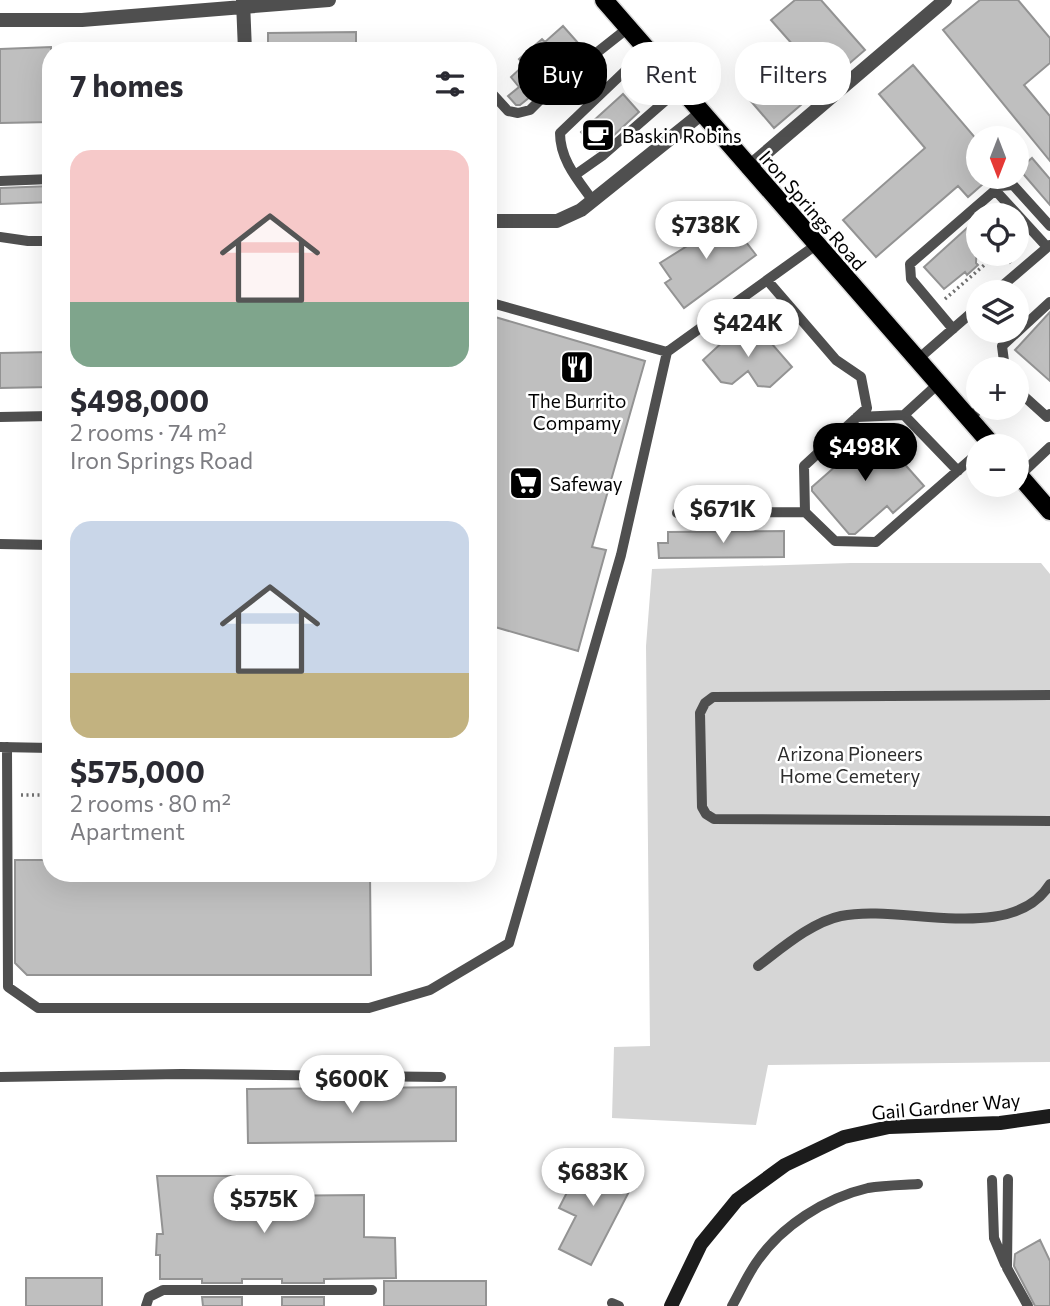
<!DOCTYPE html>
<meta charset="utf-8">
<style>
:root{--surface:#fff;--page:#f2f2f3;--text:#2b2b33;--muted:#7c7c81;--accent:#000}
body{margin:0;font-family:Commissioner,sans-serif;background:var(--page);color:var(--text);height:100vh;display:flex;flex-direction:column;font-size:26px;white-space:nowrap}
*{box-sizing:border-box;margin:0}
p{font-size:23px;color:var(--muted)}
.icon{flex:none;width:38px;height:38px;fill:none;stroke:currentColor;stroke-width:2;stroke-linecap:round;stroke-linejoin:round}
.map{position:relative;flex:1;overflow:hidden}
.panel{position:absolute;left:42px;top:42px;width:455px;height:840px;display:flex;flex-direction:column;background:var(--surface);border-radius:28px;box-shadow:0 7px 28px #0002}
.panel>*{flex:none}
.hud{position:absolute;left:518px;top:42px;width:427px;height:63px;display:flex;gap:14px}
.needle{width:46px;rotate:180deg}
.tools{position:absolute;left:966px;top:126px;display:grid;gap:14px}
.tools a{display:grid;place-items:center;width:63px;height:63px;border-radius:50%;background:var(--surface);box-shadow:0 7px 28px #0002;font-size:35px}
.price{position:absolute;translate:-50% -60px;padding:0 16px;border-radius:24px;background:#fff;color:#222;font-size:23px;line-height:46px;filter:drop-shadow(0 2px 4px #0008)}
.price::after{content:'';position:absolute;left:50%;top:42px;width:21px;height:16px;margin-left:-10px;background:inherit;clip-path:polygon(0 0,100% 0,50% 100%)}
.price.on{background:var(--accent);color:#fff}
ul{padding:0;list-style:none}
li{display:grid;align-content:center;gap:14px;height:371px;padding:0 28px}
li span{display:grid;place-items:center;height:217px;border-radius:21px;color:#555}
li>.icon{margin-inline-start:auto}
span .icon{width:126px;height:126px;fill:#fffc;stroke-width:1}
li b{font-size:30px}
h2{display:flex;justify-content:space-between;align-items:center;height:84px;padding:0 28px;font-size:30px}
.chip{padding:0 24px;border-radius:28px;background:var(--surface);box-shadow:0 7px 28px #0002;font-size:24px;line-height:63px}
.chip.on{background:var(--accent);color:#fff}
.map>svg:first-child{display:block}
.green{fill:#d6d6d6}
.building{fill:#bfbfbf;stroke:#939393;stroke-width:2}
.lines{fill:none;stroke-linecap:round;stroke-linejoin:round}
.primary-casing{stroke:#dbdbdb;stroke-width:21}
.path{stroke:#717171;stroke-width:3.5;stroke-dasharray:2 3.5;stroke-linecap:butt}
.lane{stroke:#4f4f4f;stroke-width:10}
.street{stroke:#4f4f4f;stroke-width:14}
.secondary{stroke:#1c1c1c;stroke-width:14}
.primary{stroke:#000;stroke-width:18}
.labels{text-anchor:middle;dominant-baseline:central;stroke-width:5;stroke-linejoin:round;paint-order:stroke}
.poi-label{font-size:19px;fill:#000;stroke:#fff;text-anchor:start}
.street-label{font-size:19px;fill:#000;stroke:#fff}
.park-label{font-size:19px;fill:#2d2d2d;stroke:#fff}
</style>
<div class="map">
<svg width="1050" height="1306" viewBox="0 0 1050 1306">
<rect width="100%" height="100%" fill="#fff"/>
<path class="green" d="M851 563H1041L1050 574V1062L768 1065 756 1125 612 1118 614 1047 650 1046 646 646 652 569Z"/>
<path class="building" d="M795 0H821L865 50 774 128 749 99 801 54 771 20Z
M980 0H1018L1050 38V63L1024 85 1050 116V161L943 30Z
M563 26 586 52 520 105H516L508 96 519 87 511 77 524 65 519 59 542 39 545 42Z
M356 32V51H268V33Z
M51 47V122L0 123V49Z
M913 65 978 141V177H991L968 197 958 186 876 257 843 220 925 148 879 94Z
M623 94 639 112 597 151 581 132Z
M1032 158 1050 179V205L1019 169Z
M51 186V202L0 204V188Z
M717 214 739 233 756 255 684 308 665 283 671 279 660 263 695 241Z
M978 218 976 263 978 265 967 275 965 272 944 289 924 267Z
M1050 312V381L1015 350Z
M495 317 645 361 592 547 606 550 578 651 488 625V340Z
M738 328H758L792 367 770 387 758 386 748 371 732 384 721 382 703 360Z
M51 352V387L0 388V353Z
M853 431 864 444 877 433 924 486 893 513 887 506 855 534H849L812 491V487L845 458 835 447Z
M784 531V557L659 558 658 543H668V532Z
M15 860H51V873H370L371 975H27L15 963Z
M456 1087V1141L248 1143 247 1089Z
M585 1157 634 1182 591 1265 559 1249 576 1216 559 1208Z
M157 1176H253L255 1196 364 1195V1237L395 1238 396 1278 324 1279V1283H282V1279H242V1283H202V1279H160V1255H156L157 1234H163Z
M1040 1240 1050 1261V1306H1035L1014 1266 1015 1254Z
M26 1278H102V1306H26Z
M384 1281H486V1306H384Z
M202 1297H242V1306H203Z
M282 1297H324V1306H282Z"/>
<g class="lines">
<g class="primary-casing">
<path id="primary" d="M604 0 993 446
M1017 473 1050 511"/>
</g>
<path class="path" d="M1003 254 1011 263
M945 299 997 254
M21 795H40"/>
<path class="lane" d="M488 89 508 111 518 113 530 110 552 88 628 28
M575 175 602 156 680 88
M0 181 51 179
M995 190 1047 247
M593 201C578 180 560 160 560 133L647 50
M0 237 28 241H51
M767 280 836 360 861 377 867 408 804 466 805 512
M995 292 1050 245
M488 293 489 221
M953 329 911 279 910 264 1000 186 1013 185 1050 226
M667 352 816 245
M917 360 978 307
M1005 369 1002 346 1050 302
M1017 390 1047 417 1050 414
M904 415 958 471
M0 417 51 416
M857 417 904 415 938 384
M969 419 980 408
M1019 476 1050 447
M677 513 805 512 835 541 876 542 978 453
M0 544 51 545
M1050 695 713 697 705 703 700 713 702 807 706 814 714 819 1050 821
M0 747 51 748
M7 747 8 987 38 1008H369L430 990 509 943 621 555 667 352 488 302
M758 966C782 948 812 922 841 916 901 903 1012 946 1050 884
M0 1077 181 1074 441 1077
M1008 1179 1007 1268 1028 1306
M992 1180 994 1238 1005 1264
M612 1303 619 1306
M146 1306 149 1297 163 1290H372
M732 1306C740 1292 747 1276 756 1263 781 1226 825 1198 868 1188 884 1185 902 1185 918 1184"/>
<path class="street" d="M243 1 245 51
M0 20H82L329 0
M748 168 945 0
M488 221H557L581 210 702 113"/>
<path class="secondary" d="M671 1306 701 1244 737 1200 785 1165 844 1137 889 1127 1000 1123 1050 1116"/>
<use href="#primary" class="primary"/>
</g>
<defs>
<g id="cafe-square" transform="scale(1.75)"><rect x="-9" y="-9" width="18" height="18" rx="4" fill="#000" stroke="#fff"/><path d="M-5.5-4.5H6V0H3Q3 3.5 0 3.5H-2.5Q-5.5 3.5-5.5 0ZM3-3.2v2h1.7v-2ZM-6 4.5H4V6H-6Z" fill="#fff"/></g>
<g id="restaurant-square" transform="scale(1.75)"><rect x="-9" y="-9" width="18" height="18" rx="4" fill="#000" stroke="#fff"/><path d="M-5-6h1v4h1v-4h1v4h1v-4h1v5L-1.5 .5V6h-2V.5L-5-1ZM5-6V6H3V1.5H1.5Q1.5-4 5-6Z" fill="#fff"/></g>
<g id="supermarket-square" transform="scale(1.75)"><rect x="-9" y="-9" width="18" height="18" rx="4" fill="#000" stroke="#fff"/><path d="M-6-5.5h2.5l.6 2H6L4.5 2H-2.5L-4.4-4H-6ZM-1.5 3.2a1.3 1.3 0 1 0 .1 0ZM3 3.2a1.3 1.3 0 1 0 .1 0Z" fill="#fff"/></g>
</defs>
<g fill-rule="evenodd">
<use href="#cafe-square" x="598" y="135"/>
<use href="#restaurant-square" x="577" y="367"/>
<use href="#supermarket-square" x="526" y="483"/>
</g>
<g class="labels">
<g class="poi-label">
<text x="622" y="135">Baskin Robins</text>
<text x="577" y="400" text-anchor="middle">The Burrito<tspan x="577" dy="22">Compamy</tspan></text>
<text x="550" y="483">Safeway</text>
</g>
<g class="street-label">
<text transform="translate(813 210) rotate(49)">Iron Springs Road</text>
<text transform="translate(946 1106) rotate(-5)">Gail Gardner Way</text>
</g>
<g class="park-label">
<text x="850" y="753">Arizona Pioneers<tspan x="850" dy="22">Home Cemetery</tspan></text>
</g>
</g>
</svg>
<div class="tools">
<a><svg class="needle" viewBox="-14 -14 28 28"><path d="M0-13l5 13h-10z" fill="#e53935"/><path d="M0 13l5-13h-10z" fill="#7c7c81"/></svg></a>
<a><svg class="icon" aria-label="locate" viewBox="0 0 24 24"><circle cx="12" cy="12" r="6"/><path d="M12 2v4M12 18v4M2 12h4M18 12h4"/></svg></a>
<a><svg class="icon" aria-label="layers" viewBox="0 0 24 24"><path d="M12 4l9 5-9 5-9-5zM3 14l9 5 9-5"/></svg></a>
<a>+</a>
<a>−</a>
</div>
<b class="price" style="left:706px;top:261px">$738K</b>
<b class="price" style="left:748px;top:359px">$424K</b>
<b class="price on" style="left:865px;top:483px">$498K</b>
<b class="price" style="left:723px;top:545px">$671K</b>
<b class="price" style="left:352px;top:1115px">$600K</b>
<b class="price" style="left:593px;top:1208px">$683K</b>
<b class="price" style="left:264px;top:1235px">$575K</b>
<div class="hud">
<a class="chip on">Buy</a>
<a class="chip">Rent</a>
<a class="chip">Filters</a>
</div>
<section class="panel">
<h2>7 homes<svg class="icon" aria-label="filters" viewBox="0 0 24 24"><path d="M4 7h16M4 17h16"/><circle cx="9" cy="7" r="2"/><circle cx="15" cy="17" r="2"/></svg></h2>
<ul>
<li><span style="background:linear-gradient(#f6c9c9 70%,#7fa58c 0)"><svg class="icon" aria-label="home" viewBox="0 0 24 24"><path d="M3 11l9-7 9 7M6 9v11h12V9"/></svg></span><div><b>$498,000</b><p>2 rooms · 74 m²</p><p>Iron Springs Road</p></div></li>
<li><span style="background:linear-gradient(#c9d6e8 70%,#c2b280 0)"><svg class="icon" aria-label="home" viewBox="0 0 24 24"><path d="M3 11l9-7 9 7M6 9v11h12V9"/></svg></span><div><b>$575,000</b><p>2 rooms · 80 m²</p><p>Apartment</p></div></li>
</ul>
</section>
</div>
